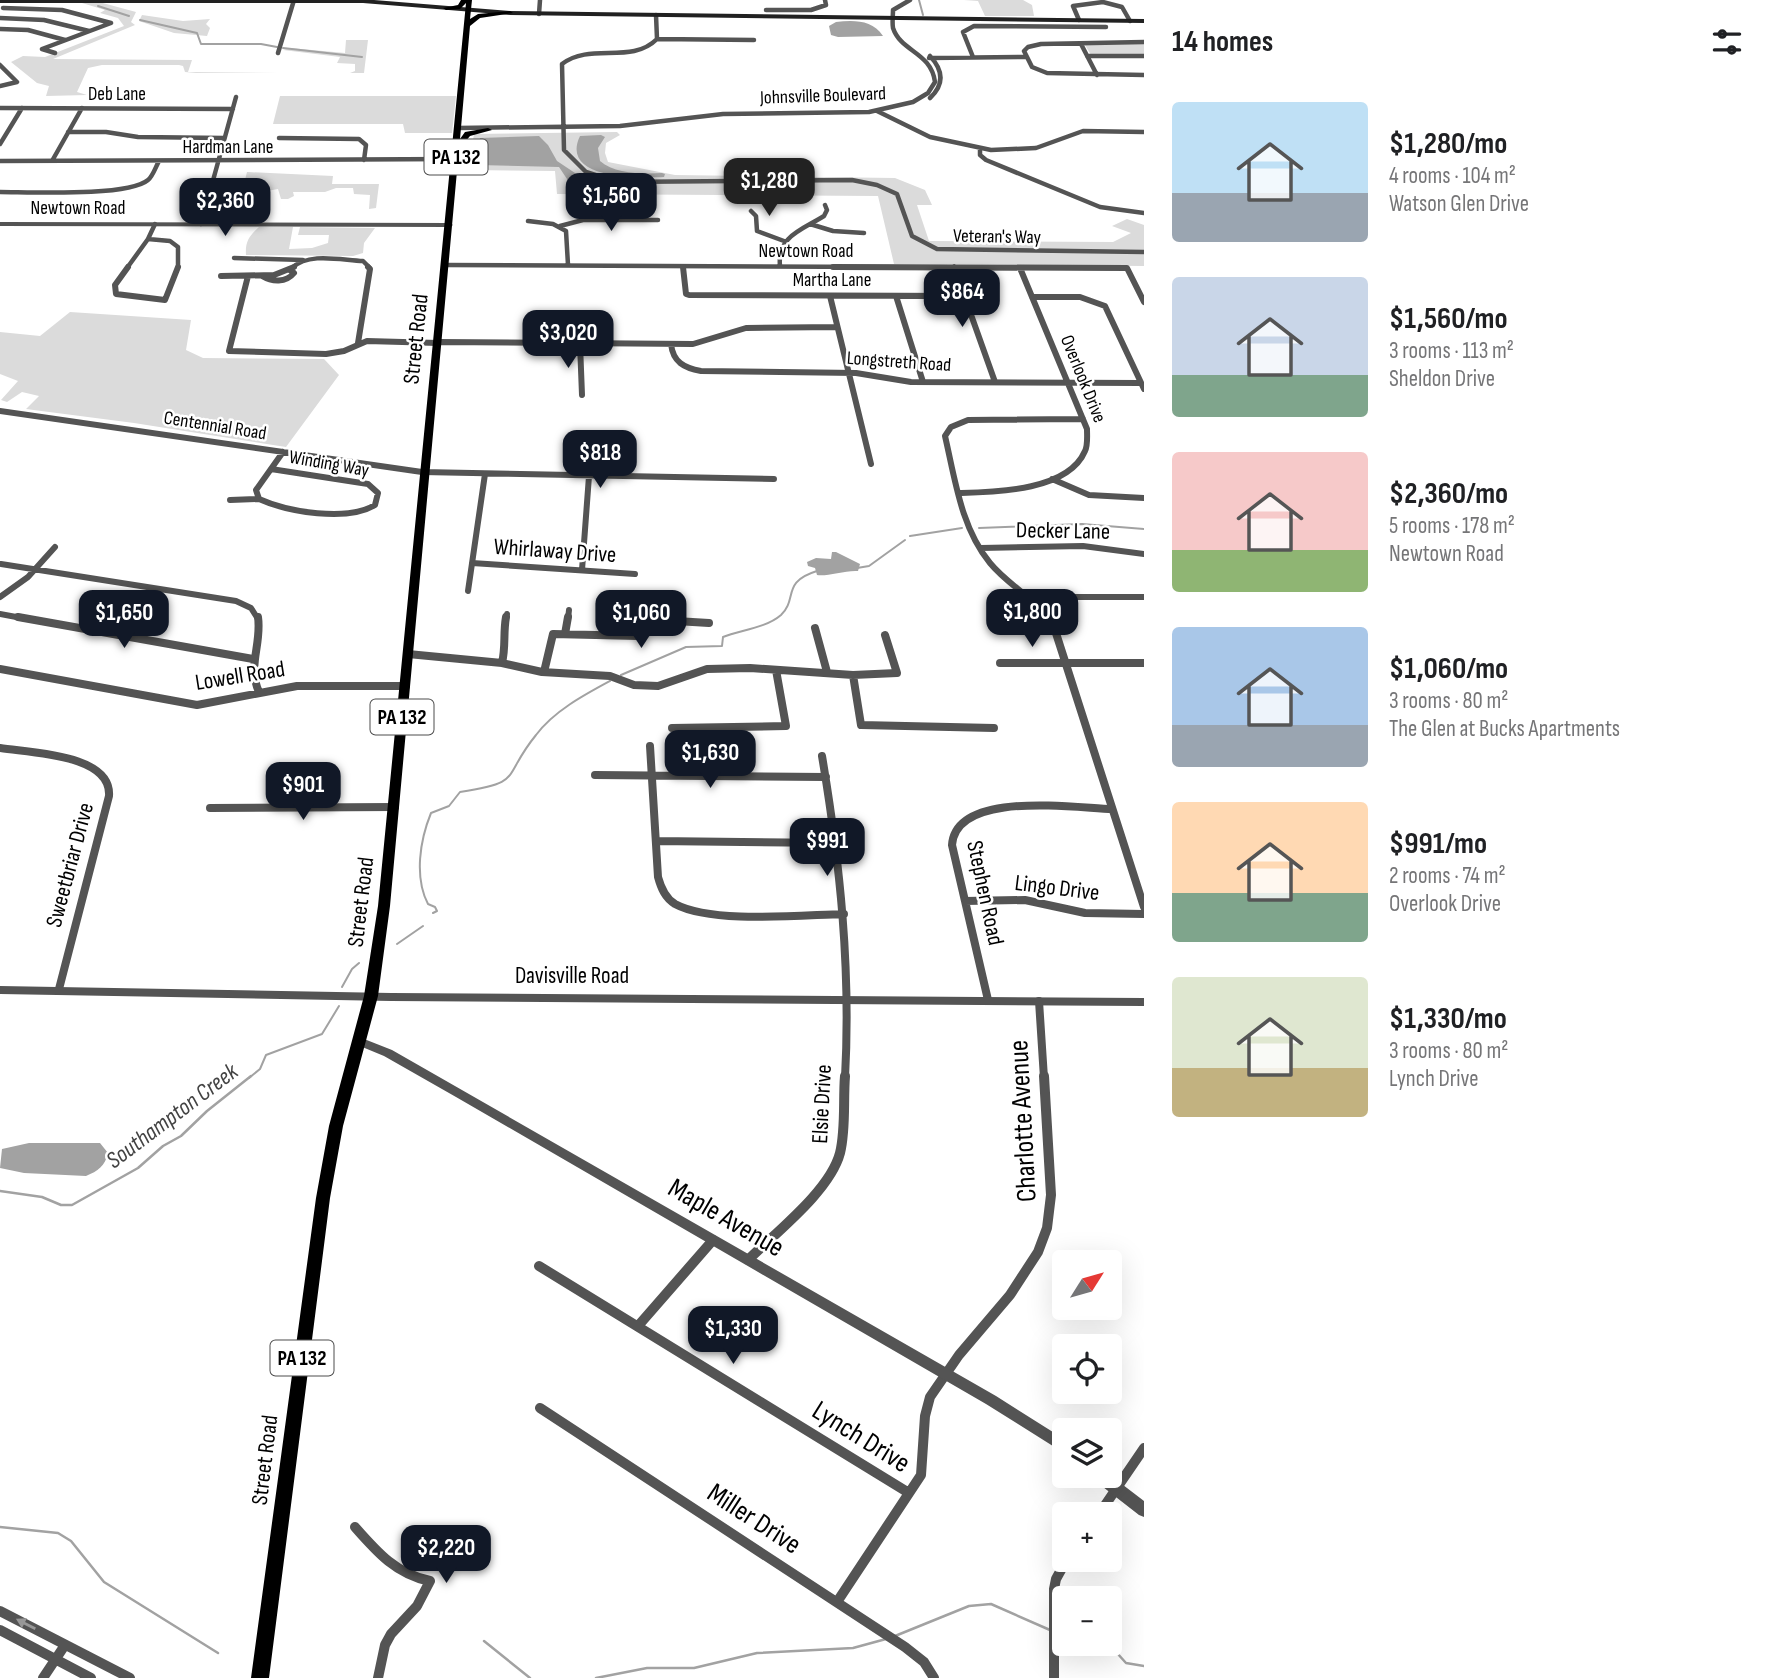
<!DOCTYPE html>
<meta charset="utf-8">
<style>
:root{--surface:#fff;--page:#f2f2f2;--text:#202124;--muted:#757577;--accent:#111827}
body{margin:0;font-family:"Sofia Sans Condensed",sans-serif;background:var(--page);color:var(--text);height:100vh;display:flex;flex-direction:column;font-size:26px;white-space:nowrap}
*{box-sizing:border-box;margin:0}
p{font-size:23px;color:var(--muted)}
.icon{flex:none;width:38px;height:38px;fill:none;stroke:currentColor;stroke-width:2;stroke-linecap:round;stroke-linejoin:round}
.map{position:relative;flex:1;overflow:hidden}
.sheet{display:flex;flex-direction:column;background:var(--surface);width:630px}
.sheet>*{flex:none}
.needle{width:46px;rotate:53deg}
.buttons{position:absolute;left:1052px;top:1250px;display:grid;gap:14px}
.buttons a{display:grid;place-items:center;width:70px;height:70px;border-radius:7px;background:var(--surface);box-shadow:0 7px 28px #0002;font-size:35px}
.price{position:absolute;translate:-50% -60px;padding:0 16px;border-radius:14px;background:var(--accent);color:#fff;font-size:23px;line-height:46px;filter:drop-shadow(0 2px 4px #0008)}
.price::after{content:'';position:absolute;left:50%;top:42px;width:21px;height:16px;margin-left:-10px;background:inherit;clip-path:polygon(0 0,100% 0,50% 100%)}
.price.on{background:#222;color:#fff}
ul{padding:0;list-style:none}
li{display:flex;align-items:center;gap:21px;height:175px;padding:0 28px}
li span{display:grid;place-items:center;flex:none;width:196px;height:140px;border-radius:7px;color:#555}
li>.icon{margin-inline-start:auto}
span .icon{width:84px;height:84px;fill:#fffc;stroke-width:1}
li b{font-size:30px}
h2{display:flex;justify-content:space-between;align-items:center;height:84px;padding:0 28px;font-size:30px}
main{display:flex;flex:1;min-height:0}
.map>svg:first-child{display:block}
.green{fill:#dbdbdb}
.water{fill:#a2a2a2}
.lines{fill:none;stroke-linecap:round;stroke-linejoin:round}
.stream-far1{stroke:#a2a2a2;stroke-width:2}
.stream{stroke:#a2a2a2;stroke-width:2.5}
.minor-far3{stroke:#545454;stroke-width:4.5}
.minor-far2{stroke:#545454;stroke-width:6}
.minor-far1{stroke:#545454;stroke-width:8}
.minor{stroke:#545454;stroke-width:10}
.tertiary{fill:#545454;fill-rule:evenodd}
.secondary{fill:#212121;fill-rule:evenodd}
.primary{fill:#000;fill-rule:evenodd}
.oneway{fill:#989898}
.labels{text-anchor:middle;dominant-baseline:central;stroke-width:5;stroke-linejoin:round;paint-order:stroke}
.far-street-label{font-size:19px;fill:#000;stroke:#fff}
.shield{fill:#fff;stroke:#4c4c4c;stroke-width:2}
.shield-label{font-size:21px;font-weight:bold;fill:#000}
.street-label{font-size:23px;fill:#000;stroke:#fff}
.water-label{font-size:24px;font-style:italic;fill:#434343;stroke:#fff}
.near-street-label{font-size:28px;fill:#000;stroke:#fff}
</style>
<main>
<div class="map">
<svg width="1144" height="1678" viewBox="0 0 1144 1678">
<rect width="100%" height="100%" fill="#fff"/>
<path class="green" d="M964 0H1023L1032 5 1034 16H985L978 1Z
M99 2 136 12 131 22 135 25 53 59 192 60 188 72 279 73H196L185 72 183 66 179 65H102L88 68 77 92 87 95 46 96 49 86 37 83 11 62 23 56 45 57 124 26 118 18 100 13 105 10 82 3Z
M142 15 183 21 210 19 206 24 210 28 207 36 174 33 139 21Z
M346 40H368L364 73H350L355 71V64L337 63 340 57 283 50 290 48 345 53Z
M1144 43V55H1091L1085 45Z
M280 96H456L452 133H405L403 124H273Z
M617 132 620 135 606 143 605 153 608 162 675 175 895 178 925 190 932 205H917L929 241 1113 242 1131 233 1112 226 1127 219 1144 225V266L894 264 878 196 557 194 555 171 468 170 474 134Z
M247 172 333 176 332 184H379L376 208 369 209 370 195 354 194 353 188H336L325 192H293L294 196 288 199H281L278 189 267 191 256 188 253 194 264 201 260 204H239Z
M259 227H293L289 249 312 248 328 243 329 235H298L300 227 375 228 364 243 363 253 353 256 246 255C245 242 249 236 259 227Z
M70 312 191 320 186 350 203 358 324 359 339 375 286 447 134 423 26 409 39 396 22 392 7 402 1 400 18 381 0 374V332L40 336Z"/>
<path class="water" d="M836 22C855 20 872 20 883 36L838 37 831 35 829 26Z
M601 135 605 137 598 148 600 161C615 174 642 174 662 173L665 174 664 177C640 178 559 180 580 136Z
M539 136 548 145 557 161 584 179 610 186 643 190 641 193 570 191 566 190 567 179 559 167 478 165 480 138Z
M832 552H836L860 564 858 571C845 570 826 577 817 575L815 568 808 566 807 562 816 558 831 559Z
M29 1143H100L108 1153C105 1166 98 1171 86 1176L24 1173 0 1168 2 1149Z"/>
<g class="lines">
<path class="stream-far1" d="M919 0 923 15
M98 6 129 16
M140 20 197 33 201 44H261L277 47
M283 48 362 57
M979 528 1082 524 1144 529
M910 536 962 528
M857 568 869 566 905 540
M621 675 686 647 722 646 723 637C741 630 766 628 781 615 798 599 781 582 817 571
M433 913 437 911 435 907 428 904C414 877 420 840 431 813L449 806 460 792C525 782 501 778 536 735 554 711 584 695 610 681
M397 944 423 926
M342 987 352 969 359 963
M249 1078 260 1069 266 1055 322 1034 339 1006"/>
<path class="stream" d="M0 1191 42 1197 61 1205H72L138 1168 163 1146 181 1136 207 1111 251 1076
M0 1527 58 1533 71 1541 104 1582 218 1653
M895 1636 969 1606 991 1604 1050 1630
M484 1641 530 1678
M1108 1643 1126 1663 1144 1666
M596 1678 647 1668H694L757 1653 853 1648 886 1639"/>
<path class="minor-far3" d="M3 8 62 10 111 23
M766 10H811L826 5 825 0
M539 14 540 0
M656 15 657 39C631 65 591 42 562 64L564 150 586 172 617 182 852 180 877 185 897 194 912 236 937 249 1144 252
M0 18 44 20 89 31
M1079 20 1073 6 1103 2 1122 7 1130 21
M0 29 28 30 65 40
M657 39 754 40
M1144 42 1041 44 1028 47 1024 51 1032 67 1047 73 1144 75
M1081 44 1097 75
M55 53 42 49 111 23
M278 53 294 0
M930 56C943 70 945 84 930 98
M1087 56H1144
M973 57 963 32 974 26 1106 27
M929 58 1027 57
M0 65 17 82 0 86
M0 108 233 109
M877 111 930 137 991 150 1036 148 1083 131 1144 132
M458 128 620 126 723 114 869 112 913 102 928 93 935 82C931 52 901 52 893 28 892 22 893 16 893 10L910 0
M68 132H106L138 137 224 138
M279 138 359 139 366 145 364 160
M0 144 22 108
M980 149V155L986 160 1100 207 1144 213
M0 161 456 159
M52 161 82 108
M0 192C29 192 128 197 148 180 153 176 156 166 159 161
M751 211 756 216 757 231 784 241
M528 221 553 224 566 231 568 265
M201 224 236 97
M810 224 833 231 864 233
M560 226 583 220H658
M148 239 170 241 178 247V268
M148 239 155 224
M234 258 303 260
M446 265 1127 268
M780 266C777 236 802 230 824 216L827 210 825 205
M127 268 148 239
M292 268C309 252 340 260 363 261L370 268"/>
<path class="minor-far2" d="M128 267 115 285 116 294 165 300 178 267
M683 267 686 294 689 295 964 296
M833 267 1127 268 1144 302
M954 267 995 382
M221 276 274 275 294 267
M248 276 229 351 326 354 344 351 367 341 438 343
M262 276C272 282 286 283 294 273L290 270
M830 296 871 464
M896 296 923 382
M1032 297H1080L1105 306 1144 389
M439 342 693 344 746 328 837 327
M358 343 370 269 368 267
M580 344 582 395
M671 344C673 362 684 368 701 371L856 373 911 382 1141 383
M0 411 422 472 774 479
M271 469 368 484 378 493 375 505C347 522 288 512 259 499L256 490 283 452
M1052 479 1089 495 1144 498
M959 493C996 492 1068 491 1085 451 1088 445 1087 436 1087 429L1020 268
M230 500 259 499
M981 548 1083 546 1144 554
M472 563 635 574
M1 564 236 601 251 608 258 619
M582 570 589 476
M468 591 485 474
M0 597 28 577 55 547
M1036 605 1071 597H1144
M0 614 27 619
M506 619 507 614
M568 619 569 610
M1049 619C1033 597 1007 584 990 563 961 528 955 479 945 436L951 427 968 420 1083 419"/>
<path class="minor-far1" d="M18 617 253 659
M258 617C262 644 247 666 259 692
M1048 617 1054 627 1144 907
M815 628 827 672
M565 634 568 617
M408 654 502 663 542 672 610 676 634 685 658 686 707 669 750 668 853 675 897 673 885 635
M502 663C506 646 503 634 506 617
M1000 663H1144
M0 669 197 705 297 686H406
M544 672 553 634 638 636 643 619 709 623
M853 675 861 725 994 728
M672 728 786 726 776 670
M650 746 658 877C661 888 665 898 675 904 712 924 801 915 844 914
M0 748C30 753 112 754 109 796L59 989
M822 756C840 863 851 969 845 1078
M595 775 826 777
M210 808 395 807
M656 841 836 843
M965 901 1025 900 1085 913 1144 914
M988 1000 952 845C956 790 1074 808 1112 809
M1039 1001 1044 1078"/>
<path class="minor" d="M748 1260C775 1233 830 1191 840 1153 846 1129 843 1100 845 1076
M539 1266 909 1493
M638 1326 713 1240
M540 1408 905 1647 924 1662 934 1678
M1099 1514 1144 1448
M355 1527C377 1552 396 1574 430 1581L417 1606 391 1634 385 1645 378 1678
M837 1602 921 1475 925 1416 930 1397 959 1355 1010 1295 1038 1252 1047 1228 1051 1195 1044 1076
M0 1611 130 1678
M0 1630 91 1678
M43 1678 65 1645
M1054 1678V1589L1056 1579 1067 1559"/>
<path class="tertiary" d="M0 222 450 223 453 225 450 227 0 226Z
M0 986 391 993 1144 998V1006L391 1001 0 994Z
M359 1037 392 1050 996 1396 1064 1439V1453L986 1404 456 1097 384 1056 355 1044 353 1041 355 1038Z
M1092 1475H1110L1144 1501V1517L1139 1515 1094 1480Z"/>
<path class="secondary" d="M0 0H374L510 11 1144 19V23L510 15 363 3H0Z"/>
<path class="primary" d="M461 0H472L470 19 478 14 510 11 513 13 480 18 470 26 460 139 465 132 488 128 492 130 470 136 459 149 390 906 378 996 343 1126 330 1198 269 1678H251L316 1198 329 1126 364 996 378 906 466 3 460 9 446 10 443 8 458 5Z"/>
</g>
<defs><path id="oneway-solid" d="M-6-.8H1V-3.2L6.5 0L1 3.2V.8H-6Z" transform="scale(1.75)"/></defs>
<use class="oneway" href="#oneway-solid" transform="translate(26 1624) rotate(-153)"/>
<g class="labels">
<g class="far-street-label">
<text x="117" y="94">Deb Lane</text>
<text transform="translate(823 96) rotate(-2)">Johnsville Boulevard</text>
<text x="228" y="147">Hardman Lane</text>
<text x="78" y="208">Newtown Road</text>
<text transform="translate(997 237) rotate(1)">Veteran's Way</text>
<text x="806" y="251">Newtown Road</text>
<text x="832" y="280">Martha Lane</text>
<text transform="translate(899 362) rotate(4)">Longstreth Road</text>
<text transform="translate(1083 379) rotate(68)">Overlook Drive</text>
<text transform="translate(215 426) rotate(9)">Centennial Road</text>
<text transform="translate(329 464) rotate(10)">Winding Way</text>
</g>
<g class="shield">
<rect x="424.5" y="139.5" width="63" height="35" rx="5"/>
<rect x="370.5" y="699.5" width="63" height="35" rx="5"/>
<rect x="270.5" y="1340.5" width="63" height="35" rx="5"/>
</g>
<g class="shield-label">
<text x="456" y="157">PA 132</text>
<text x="402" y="717">PA 132</text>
<text x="302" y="1358">PA 132</text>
</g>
<g class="street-label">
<text transform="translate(416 339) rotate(-84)">Street Road</text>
<text transform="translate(1063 531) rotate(1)">Decker Lane</text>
<text transform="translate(555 551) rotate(4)">Whirlaway Drive</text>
<text transform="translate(240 676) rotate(-9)">Lowell Road</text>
<text transform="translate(70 865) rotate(-75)">Sweetbriar Drive</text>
<text transform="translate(1057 888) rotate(7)">Lingo Drive</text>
<text transform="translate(985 893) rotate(78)">Stephen Road</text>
<text transform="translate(361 902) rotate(-83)">Street Road</text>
<text x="572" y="976">Davisville Road</text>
<text transform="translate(822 1104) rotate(-87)">Elsie Drive</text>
<text transform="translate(265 1460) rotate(-83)">Street Road</text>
</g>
<g class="water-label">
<text transform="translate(172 1116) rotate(-37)">Southampton Creek</text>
</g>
<g class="near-street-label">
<text transform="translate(1023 1121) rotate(-93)">Charlotte Avenue</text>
<text transform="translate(726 1218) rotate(30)">Maple Avenue</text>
<text transform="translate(861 1437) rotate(32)">Lynch Drive</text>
<text transform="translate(754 1519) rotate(33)">Miller Drive</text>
</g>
</g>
</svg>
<div class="buttons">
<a><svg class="needle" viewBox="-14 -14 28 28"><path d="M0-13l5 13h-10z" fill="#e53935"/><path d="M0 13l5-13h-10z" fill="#757577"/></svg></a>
<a><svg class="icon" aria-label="locate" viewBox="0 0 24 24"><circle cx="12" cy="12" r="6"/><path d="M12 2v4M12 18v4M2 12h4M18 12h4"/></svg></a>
<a><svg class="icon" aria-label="layers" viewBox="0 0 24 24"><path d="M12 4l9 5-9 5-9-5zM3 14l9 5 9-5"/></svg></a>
<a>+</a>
<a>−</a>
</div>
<b class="price on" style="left:769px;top:218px">$1,280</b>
<b class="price" style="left:611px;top:233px">$1,560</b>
<b class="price" style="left:225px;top:238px">$2,360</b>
<b class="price" style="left:962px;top:329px">$864</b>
<b class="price" style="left:568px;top:370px">$3,020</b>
<b class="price" style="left:600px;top:490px">$818</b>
<b class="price" style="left:1032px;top:649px">$1,800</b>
<b class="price" style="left:124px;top:650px">$1,650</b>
<b class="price" style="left:641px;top:650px">$1,060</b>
<b class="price" style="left:710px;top:790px">$1,630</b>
<b class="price" style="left:303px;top:822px">$901</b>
<b class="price" style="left:827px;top:878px">$991</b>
<b class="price" style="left:733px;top:1366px">$1,330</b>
<b class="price" style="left:446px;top:1585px">$2,220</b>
</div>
<section class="sheet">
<h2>14 homes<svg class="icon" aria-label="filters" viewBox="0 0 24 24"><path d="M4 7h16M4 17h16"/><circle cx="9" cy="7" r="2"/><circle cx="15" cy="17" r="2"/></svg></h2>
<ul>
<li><span style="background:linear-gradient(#bfe0f5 65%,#9aa5b1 0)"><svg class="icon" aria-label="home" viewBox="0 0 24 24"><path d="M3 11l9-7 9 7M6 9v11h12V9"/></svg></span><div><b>$1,280/mo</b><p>4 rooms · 104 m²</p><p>Watson Glen Drive</p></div></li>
<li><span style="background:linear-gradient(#c9d6e8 70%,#7fa58c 0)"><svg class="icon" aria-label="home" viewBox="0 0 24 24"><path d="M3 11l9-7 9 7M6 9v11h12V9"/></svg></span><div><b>$1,560/mo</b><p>3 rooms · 113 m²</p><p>Sheldon Drive</p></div></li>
<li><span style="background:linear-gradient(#f6c9c9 70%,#8fb573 0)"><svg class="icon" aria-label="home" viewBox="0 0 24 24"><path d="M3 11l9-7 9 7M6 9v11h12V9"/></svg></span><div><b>$2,360/mo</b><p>5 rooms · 178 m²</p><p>Newtown Road</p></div></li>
<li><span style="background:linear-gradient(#a9c7e8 70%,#9aa5b1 0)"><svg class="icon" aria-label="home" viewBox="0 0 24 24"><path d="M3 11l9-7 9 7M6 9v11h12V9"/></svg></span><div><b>$1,060/mo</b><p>3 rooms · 80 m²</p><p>The Glen at Bucks Apartments</p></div></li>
<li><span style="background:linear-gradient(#ffd9b3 65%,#7fa58c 0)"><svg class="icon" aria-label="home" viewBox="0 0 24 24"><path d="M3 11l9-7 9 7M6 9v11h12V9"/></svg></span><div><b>$991/mo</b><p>2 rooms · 74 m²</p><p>Overlook Drive</p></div></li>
<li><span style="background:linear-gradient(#dfe7d0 65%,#c2b280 0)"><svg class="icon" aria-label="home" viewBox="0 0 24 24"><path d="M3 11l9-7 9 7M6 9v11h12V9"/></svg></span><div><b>$1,330/mo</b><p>3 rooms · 80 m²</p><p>Lynch Drive</p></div></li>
</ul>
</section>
</main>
